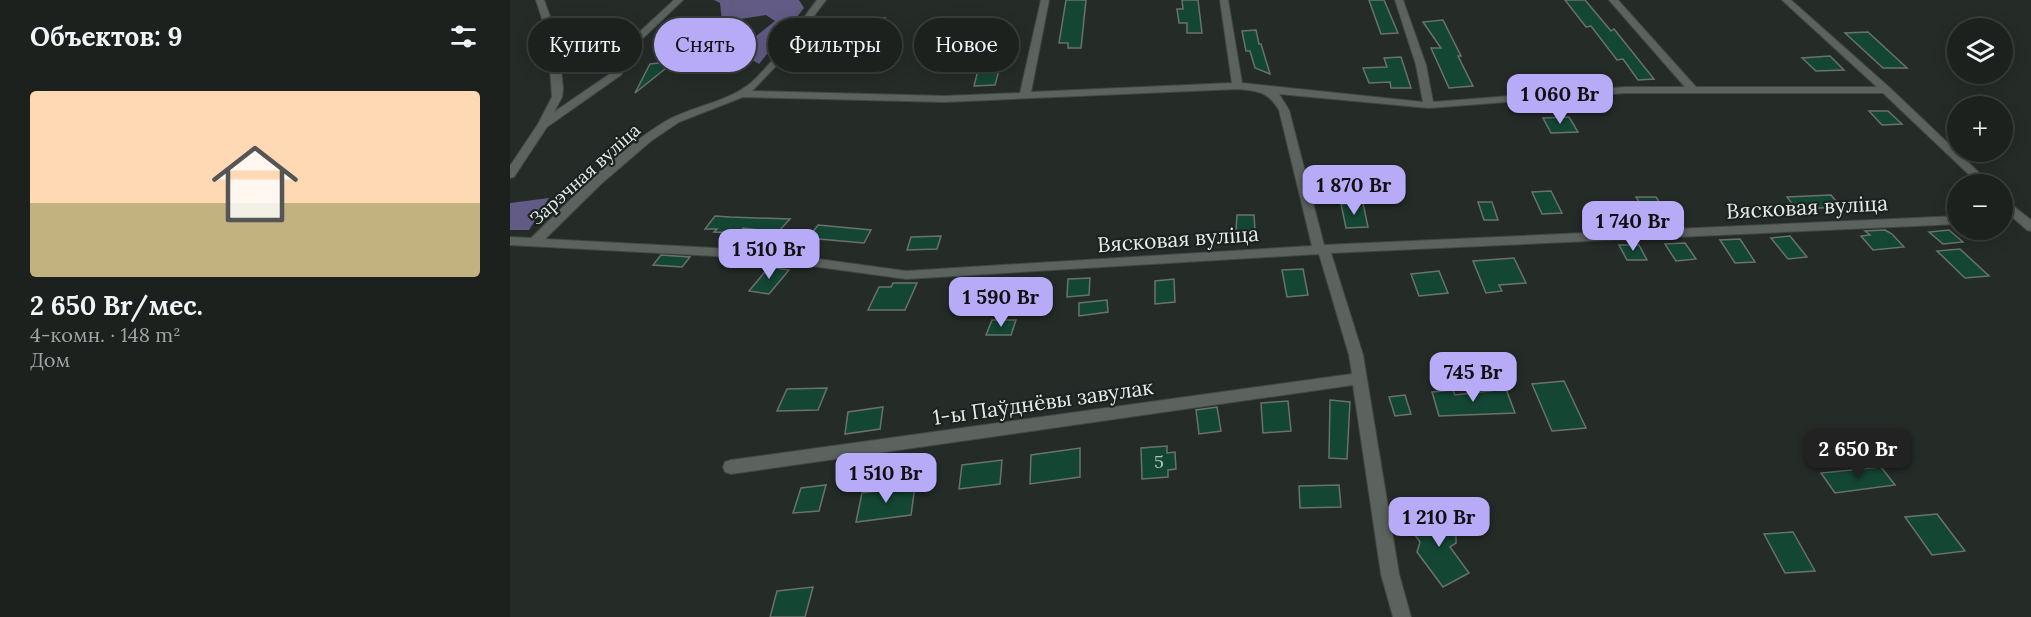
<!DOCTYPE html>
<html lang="ru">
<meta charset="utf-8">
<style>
:root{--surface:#1c211e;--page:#292e2b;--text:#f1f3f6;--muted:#a0a3a4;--line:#3a3e3c;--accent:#b7abf8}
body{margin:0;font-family:Lora,serif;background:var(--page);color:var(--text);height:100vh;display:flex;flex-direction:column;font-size:22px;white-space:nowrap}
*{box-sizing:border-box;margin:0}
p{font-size:20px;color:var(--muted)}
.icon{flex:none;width:33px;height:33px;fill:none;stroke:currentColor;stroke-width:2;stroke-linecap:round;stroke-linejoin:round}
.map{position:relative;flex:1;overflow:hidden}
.side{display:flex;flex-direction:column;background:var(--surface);width:510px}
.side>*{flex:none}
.hud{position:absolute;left:18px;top:18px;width:570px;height:54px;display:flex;gap:12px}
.buttons{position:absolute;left:1437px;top:18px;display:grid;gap:12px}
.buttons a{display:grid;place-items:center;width:66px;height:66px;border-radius:50%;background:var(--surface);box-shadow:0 3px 15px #0003,0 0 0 2px var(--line);font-size:30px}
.price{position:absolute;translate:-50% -51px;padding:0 14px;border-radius:12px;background:var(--accent);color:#111;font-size:20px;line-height:39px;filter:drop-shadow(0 2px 3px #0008)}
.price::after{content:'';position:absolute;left:50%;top:36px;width:18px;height:14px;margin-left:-9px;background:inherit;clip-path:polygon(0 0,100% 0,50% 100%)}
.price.current{background:#222;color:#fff}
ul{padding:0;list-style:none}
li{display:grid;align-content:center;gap:12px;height:318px;padding:0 30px}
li+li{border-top:2px solid var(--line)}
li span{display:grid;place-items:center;height:186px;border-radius:6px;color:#555}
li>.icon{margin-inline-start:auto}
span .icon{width:108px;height:108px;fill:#fffc;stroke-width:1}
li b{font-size:26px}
h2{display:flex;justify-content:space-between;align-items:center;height:72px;padding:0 30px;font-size:26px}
.chip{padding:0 21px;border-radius:27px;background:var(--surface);box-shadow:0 3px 15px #0003,0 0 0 2px var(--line);font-size:21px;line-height:54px}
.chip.current{background:var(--accent);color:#111}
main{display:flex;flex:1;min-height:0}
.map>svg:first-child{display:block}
.forest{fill:#625b85}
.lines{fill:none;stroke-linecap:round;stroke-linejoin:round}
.stream{stroke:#615b84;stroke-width:4}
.building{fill:#144733;stroke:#6a716d;stroke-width:1.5}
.minor-casing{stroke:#424745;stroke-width:2}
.minor{fill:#5c635f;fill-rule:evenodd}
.labels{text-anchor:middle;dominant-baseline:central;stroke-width:4.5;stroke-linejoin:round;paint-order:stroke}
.far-street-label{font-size:18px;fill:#e6eae8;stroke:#1c221f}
.number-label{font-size:18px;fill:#b2c1bb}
.street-label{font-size:21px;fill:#e6eae8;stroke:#1c221f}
</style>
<main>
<section class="side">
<h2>Объектов: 9<svg class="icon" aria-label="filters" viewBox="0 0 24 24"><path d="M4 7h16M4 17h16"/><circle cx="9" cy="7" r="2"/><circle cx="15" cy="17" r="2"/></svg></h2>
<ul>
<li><span style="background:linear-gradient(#ffd9b3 60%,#c2b280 0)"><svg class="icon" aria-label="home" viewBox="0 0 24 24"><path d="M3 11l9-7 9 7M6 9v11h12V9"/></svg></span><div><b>2 650 Br/мес.</b><p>4-комн. · 148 m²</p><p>Дом</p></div></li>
</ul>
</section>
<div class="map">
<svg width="1521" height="617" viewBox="0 0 1521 617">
<rect width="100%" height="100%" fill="#252c28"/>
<path class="forest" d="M204 0H289L294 8 249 64 227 51 265 21 256 15 212 22 210 3Z
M39 198 19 230H0V203Z"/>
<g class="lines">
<path class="stream" d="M221 0 224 14"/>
</g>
<path class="building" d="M556 0H576L571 48H558V43H549Z
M672 0H688L692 33H677V23H669L667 9H673Z
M859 0H874L888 33 871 34Z
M1055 0H1075L1101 31 1104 29 1144 79 1128 80 1113 59 1107 60 1081 26 1076 27Z
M375 18 357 51 339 52 350 22Z
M933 20 951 56H948L963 86 939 88 921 48H931L913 22Z
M746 30 749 44H751L760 74 745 68 740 51H736L732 31Z
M1358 32 1397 68H1373L1335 33Z
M496 45 485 85 464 86 474 46Z
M1320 56 1334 70 1306 71 1292 58Z
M891 57 901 88H881L880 82 859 83 853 68 877 67 874 58Z
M165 61 125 93 140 64Z
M1359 111H1378L1392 124 1372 125Z
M1059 117 1068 132 1041 133 1033 118Z
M1041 191 1052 213 1032 214 1022 192Z
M1321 195 1331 207 1286 209 1277 197Z
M1126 197H1146L1154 209 1134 210Z
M968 202H982L988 220H974Z
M853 203 858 227 836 228 831 204Z
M727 215H744L745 230 726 231Z
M205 216 220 217 280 219 268 232 233 228 230 233 204 232 207 229H195Z
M308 225 361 230 354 243 298 238Z
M1375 230 1382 234 1394 247 1363 250 1351 236 1360 235 1355 231Z
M1439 230 1453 242 1433 244 1419 232Z
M431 236 427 249 397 250 401 237Z
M1280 236 1297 257 1278 259 1261 238Z
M1230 239 1245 262 1225 263 1210 240Z
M1175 243 1186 259 1166 261 1155 244Z
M1109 245H1129L1137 260H1117Z
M1450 249 1479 276 1455 278 1427 251Z
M151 255 180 257 172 267 143 265Z
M1004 258 1016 283 989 285 992 291 976 293 963 261Z
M259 267 279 270 259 294 239 291Z
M793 269 798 295 777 297 772 270Z
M929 271 938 293 909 296 901 274Z
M580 278 579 295 557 297 558 279Z
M664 279 665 302 645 304V281Z
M383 283H407L395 310H358L369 287H381Z
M597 300 598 312 569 316V303Z
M482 320H506L501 335H476Z
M1054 381 1076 428 1042 431 1022 384Z
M317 388 308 410 267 411 277 389Z
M996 389 1005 413 929 416 922 392 943 390 945 395Z
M895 395 901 414 885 416 879 397Z
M820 400 840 402 837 459 819 458Z
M778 401 781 431 753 433 751 403Z
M373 407 370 429 335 434 338 412Z
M707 407 711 431 689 434 686 410Z
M657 446V453L665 452 666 469 658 470V477L632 479 631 448Z
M570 448V477L520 484 521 455Z
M492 460 490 484 449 489 452 465Z
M1371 467 1385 485 1325 493 1311 473Z
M316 485 309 511 283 513 291 488Z
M829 485 831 507 790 508 789 486Z
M405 486 401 515 346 522 352 493Z
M913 512 943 519 942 526 946 532V543L940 547 959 573 933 587 907 552 910 542 905 535 906 523 912 520Z
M1427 514 1455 551 1422 555 1395 517Z
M1283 532 1305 571 1275 573 1254 534Z
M303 587 295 617H260L267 591Z"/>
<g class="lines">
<g class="minor-casing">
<path id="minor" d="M26 0H34L48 38 53 89 52 97 44 112 104 71 123 38 164 0H173L130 41 111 75 37 127 4 177 0 178V166L28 124 42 97 38 38Z
M307 0H316L266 66 242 91 435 96 510 93 531 0H539L521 92 722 83 710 0H718L732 83 913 102 906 65 885 0H893L916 65 923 102 1115 87H1175L1099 0H1108L1186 87H1367L1272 0H1281L1380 88 1481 184H1469L1373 93H1115L919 108 769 94 779 110 814 245 1448 216V224L821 253 853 355 889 574 901 617H883L871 574 843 385 221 474 215 472 213 467 215 462 221 460 842 374 839 355 809 254 396 279 242 258 0 245V237L21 238C62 199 102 155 151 124 179 106 216 104 242 82 267 59 286 27 307 0ZM727 89C747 91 758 91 769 110L802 246 396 271 242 250 35 239 91 184 141 141 169 122 233 97 435 102Z
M1492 197 1521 220V231L1517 230 1492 208Z"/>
</g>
<use href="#minor" class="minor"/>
</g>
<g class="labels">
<g class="far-street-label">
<text transform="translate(75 174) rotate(-42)">Зарэчная вуліца</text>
</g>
<g class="number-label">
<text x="649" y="461">5</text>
</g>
<g class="street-label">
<text transform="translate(1297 207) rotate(-3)">Вясковая вуліца</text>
<text transform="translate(668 239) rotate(-4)">Вясковая вуліца</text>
<text transform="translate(533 402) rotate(-8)">1-ы Паўднёвы завулак</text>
</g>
</g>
</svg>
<div class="buttons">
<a><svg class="icon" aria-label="layers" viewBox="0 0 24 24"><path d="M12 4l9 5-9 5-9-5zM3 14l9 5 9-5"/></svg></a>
<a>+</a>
<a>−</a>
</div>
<b class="price" style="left:1050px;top:125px">1 060 Br</b>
<b class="price" style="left:844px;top:216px">1 870 Br</b>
<b class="price" style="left:1123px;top:252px">1 740 Br</b>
<b class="price" style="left:259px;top:280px">1 510 Br</b>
<b class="price" style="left:491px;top:328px">1 590 Br</b>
<b class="price" style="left:963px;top:403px">745 Br</b>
<b class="price current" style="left:1348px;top:480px">2 650 Br</b>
<b class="price" style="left:376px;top:504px">1 510 Br</b>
<b class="price" style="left:929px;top:548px">1 210 Br</b>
<div class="hud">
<a class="chip">Купить</a>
<a class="chip current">Снять</a>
<a class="chip">Фильтры</a>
<a class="chip">Новое</a>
</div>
</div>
</main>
